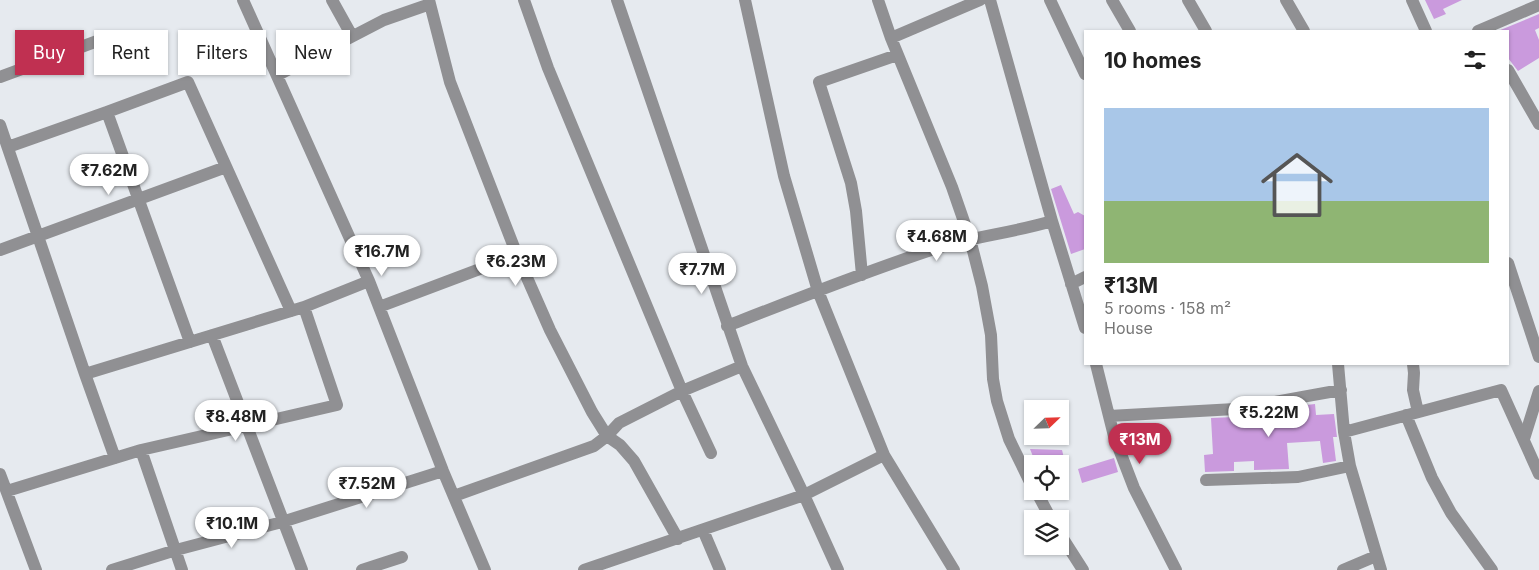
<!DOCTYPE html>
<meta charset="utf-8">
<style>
:root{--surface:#fff;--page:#f6f6f6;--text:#222;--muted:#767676;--accent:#c03051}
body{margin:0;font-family:Inter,sans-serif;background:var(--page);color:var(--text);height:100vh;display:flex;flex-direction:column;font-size:19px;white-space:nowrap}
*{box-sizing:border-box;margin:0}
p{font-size:16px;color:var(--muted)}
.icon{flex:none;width:28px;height:28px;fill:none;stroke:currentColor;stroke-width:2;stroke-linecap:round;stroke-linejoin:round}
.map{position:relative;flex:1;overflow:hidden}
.sheet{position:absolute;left:1084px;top:30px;width:425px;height:335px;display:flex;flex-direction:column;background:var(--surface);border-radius:0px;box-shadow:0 1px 4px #0004}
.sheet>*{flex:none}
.guide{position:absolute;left:15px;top:30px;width:475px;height:45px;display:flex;gap:10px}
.needle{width:32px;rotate:67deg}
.fabs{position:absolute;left:1024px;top:400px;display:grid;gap:10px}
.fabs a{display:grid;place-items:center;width:45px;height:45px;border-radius:0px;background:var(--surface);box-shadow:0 1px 4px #0004;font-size:25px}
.price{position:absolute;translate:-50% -42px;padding:0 11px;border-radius:18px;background:#fff;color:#222;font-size:16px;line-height:32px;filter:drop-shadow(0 1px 2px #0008)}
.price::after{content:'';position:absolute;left:50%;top:30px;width:15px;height:11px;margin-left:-8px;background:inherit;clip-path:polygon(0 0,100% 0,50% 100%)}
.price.on{background:var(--accent);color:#fff}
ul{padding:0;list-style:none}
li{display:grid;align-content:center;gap:10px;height:265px;padding:0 20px}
li span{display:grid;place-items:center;height:155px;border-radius:0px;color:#555}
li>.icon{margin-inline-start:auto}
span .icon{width:90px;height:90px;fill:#fffc;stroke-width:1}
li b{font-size:21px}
h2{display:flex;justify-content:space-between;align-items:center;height:60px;padding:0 20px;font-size:21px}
.chip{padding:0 18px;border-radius:0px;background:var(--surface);box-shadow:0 1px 4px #0004;font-size:18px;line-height:45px}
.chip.on{background:var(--accent);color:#fff}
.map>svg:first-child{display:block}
.building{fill:#ca9add}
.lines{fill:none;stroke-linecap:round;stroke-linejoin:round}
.minor{stroke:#909093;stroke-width:12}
</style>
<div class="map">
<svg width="1539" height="570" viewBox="0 0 1539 570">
<rect width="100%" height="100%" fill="#e6eaef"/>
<path class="building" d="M1425 0H1462L1443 9 1446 14 1434 19Z
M1539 14V28L1535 30 1539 40V58L1518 71 1508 58V31H1498Z
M1061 185 1074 214 1078 212 1085 216V249L1071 254 1051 189Z
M1315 404 1316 415 1334 414 1337 437H1333L1336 461 1323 463 1320 441 1287 443 1289 469 1254 470V461L1234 462V471L1205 472 1204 455 1213 454 1211 418 1235 417 1274 410 1298 409V406Z
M1030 449 1062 450 1065 462 1058 464H1036Z
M1114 458 1118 472 1082 483 1078 469Z"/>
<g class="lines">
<path class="minor" d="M243 0 369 281 443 471 485 570
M332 0 352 36
M429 0 450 82 517 255 550 330 592 412 607 436 620 445 634 461 678 539
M524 0 548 68 682 391 711 453
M617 0 742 366 804 495 838 570
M745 0 784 176 818 291 884 455 954 570
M878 0 891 38 952 187 970 239 982 286 991 335 993 379 997 401 1009 439 1032 486
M990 0 1052 221 1085 328
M1050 0 1085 74
M1112 0 1130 31
M1188 0 1206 31
M1286 0 1304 31
M1412 0 1426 31
M1478 31 1539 5
M891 38 980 0
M1508 70 1539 124
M278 75 384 20 430 4
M0 77 100 40
M107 112 190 342
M0 125 85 374 115 458
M8 147 107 112 188 82 291 311
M0 250 226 167
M1508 263 1539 357
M862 275 856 211 851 183 819 82 897 55
M1071 284 1085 277
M379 307 517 255
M727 326C796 299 864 272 934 249 973 236 1013 233 1052 221
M212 335 302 570
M1096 364 1114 436 1134 488 1176 570
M1338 364 1344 432 1350 466 1381 570
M1413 364 1414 373 1413 390 1418 412
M85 374 304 307 369 281
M1406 415 1432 478 1451 513 1492 570
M1109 416 1235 409 1341 390
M1344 432 1501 390 1539 474
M1524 439 1539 391
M141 450 182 570
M0 474 36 570
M1206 480 1298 477 1350 466
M7 491 141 450 337 405 304 307
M1036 491 1051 519
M454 496 594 446 607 436 619 423 682 391 742 366
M703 530 720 570
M1060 534 1083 570
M112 570 176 550 282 522 443 471
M362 570 402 557
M584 570 804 495 884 455
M1343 570 1376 556"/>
</g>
</svg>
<div class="fabs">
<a><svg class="needle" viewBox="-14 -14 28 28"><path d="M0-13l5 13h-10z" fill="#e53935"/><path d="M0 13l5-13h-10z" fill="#767676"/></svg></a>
<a><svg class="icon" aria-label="locate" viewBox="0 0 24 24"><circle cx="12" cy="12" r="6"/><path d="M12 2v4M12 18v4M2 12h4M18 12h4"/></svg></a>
<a><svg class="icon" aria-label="layers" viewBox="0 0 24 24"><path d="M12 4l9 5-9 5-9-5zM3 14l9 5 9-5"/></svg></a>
</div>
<b class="price" style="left:109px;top:196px">₹7.62M</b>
<b class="price" style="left:937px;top:262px">₹4.68M</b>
<b class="price" style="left:382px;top:277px">₹16.7M</b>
<b class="price" style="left:516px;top:287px">₹6.23M</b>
<b class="price" style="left:702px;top:295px">₹7.7M</b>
<b class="price" style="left:1269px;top:438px">₹5.22M</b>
<b class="price" style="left:236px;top:442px">₹8.48M</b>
<b class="price on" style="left:1140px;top:465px">₹13M</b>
<b class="price" style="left:367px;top:509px">₹7.52M</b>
<b class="price" style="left:232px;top:549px">₹10.1M</b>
<div class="guide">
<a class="chip on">Buy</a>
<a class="chip">Rent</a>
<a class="chip">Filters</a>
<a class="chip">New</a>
</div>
<section class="sheet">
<h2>10 homes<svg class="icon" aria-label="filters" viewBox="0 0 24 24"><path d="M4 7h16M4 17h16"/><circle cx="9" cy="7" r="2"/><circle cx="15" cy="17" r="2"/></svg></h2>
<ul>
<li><span style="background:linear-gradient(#a9c7e8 60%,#8fb573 0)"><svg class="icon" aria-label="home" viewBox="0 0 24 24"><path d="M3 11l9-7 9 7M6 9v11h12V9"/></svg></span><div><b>₹13M</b><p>5 rooms · 158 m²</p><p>House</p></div></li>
</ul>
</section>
</div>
